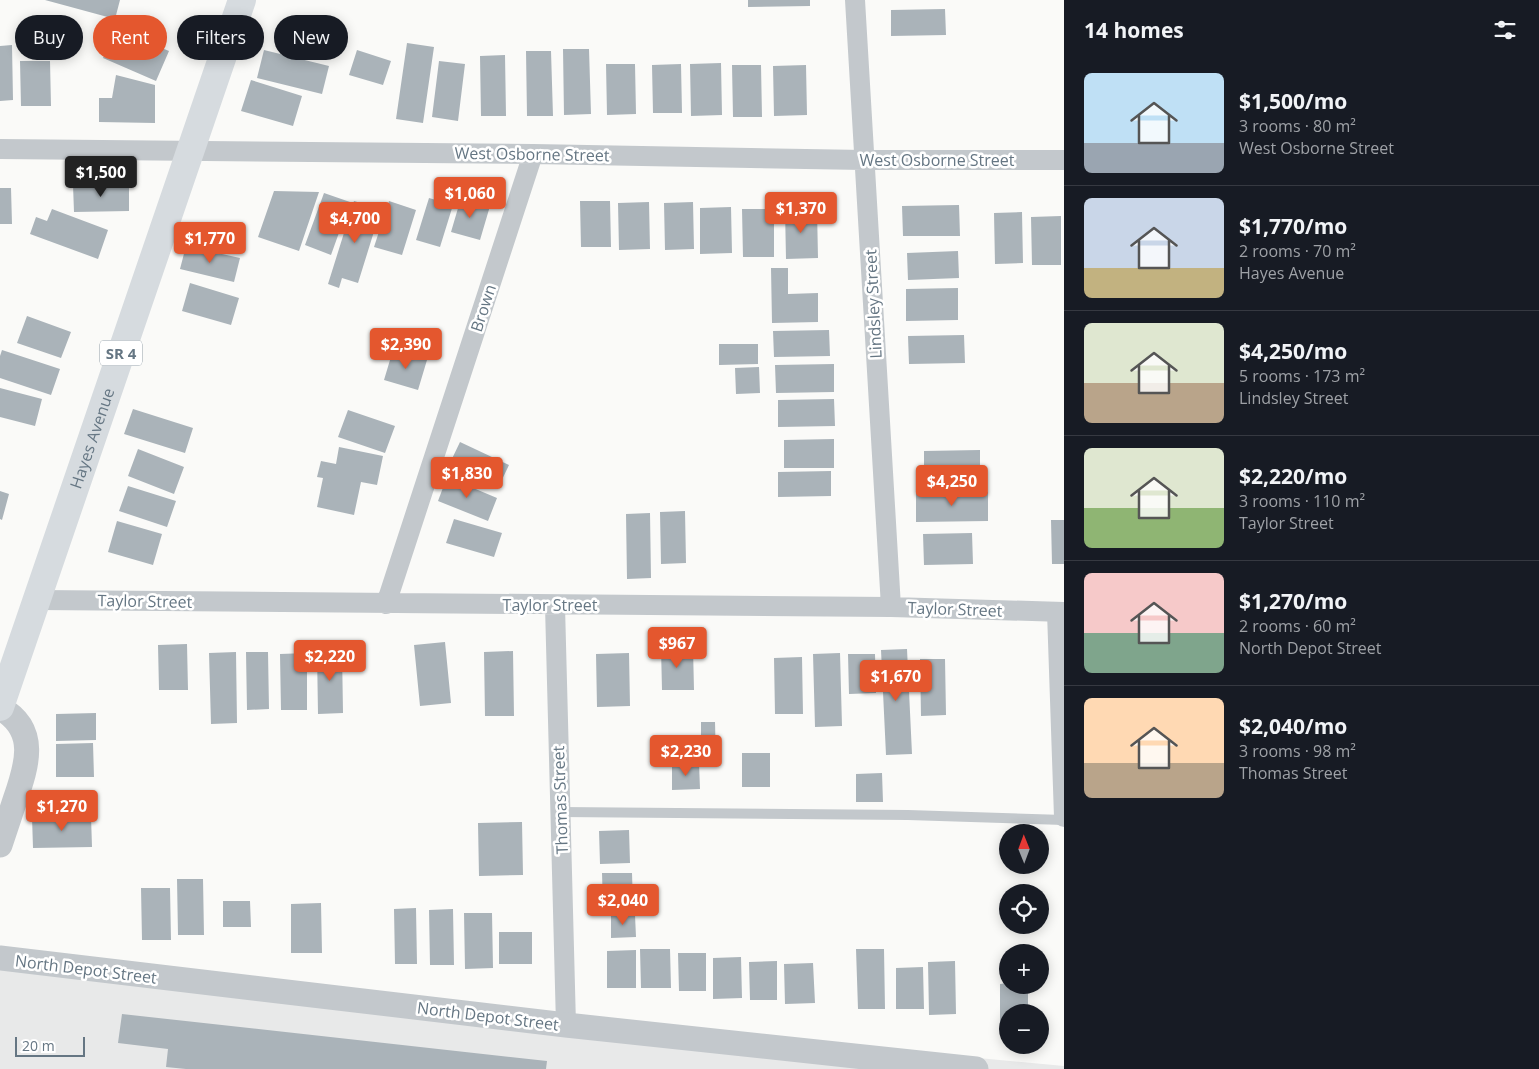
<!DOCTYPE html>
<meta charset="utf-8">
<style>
:root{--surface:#171b24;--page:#242831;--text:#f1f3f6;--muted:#9ea1a6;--line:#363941;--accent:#e4572e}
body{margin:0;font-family:"Open Sans",sans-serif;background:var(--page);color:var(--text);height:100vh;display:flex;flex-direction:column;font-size:19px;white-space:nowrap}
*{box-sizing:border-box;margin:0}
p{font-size:16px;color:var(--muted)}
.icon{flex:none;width:28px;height:28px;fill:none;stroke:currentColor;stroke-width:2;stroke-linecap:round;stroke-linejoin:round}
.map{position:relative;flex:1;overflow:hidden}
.details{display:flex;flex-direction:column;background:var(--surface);width:475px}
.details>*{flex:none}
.hud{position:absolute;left:15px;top:15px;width:475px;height:45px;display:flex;gap:10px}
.needle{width:32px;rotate:359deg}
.fabs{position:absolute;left:999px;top:824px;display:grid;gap:10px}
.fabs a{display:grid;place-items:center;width:50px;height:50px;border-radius:50%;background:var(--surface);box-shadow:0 2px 12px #0003;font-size:25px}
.scale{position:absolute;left:15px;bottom:12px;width:70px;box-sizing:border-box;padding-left:5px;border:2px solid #657683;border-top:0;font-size:14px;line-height:18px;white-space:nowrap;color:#657683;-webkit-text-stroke:4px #fff;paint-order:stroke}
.price{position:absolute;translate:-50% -42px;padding:0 11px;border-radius:5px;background:var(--accent);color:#fff;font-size:16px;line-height:32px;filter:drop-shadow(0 1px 2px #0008)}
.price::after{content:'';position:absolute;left:50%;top:30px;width:15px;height:11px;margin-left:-8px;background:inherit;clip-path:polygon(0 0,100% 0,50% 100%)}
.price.active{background:#222;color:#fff}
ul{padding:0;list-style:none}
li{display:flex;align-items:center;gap:15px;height:125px;padding:0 20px}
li+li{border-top:1px solid var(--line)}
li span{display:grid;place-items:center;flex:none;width:140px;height:100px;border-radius:8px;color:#555}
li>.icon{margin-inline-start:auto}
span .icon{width:60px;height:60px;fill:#fffc;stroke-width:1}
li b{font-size:21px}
h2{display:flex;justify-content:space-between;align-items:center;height:60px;padding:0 20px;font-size:21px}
.chip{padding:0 18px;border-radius:22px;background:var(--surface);box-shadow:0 2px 12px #0003;font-size:18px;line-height:45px}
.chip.active{background:var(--accent);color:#fff}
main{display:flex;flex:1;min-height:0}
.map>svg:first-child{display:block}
.built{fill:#e8e9e9}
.building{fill:#aab3b9}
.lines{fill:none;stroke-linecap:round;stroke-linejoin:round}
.service{stroke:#c3c8cc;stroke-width:10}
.minor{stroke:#c3c8cc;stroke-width:20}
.tertiary{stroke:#c3c8cc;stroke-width:25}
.primary{stroke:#d6dbdf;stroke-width:28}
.labels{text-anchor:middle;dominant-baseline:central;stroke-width:5;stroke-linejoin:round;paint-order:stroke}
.shield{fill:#fff;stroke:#939fa8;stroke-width:1}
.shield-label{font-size:15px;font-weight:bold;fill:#657683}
.street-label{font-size:16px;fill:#657683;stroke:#fff}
</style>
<main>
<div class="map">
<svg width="1064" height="1069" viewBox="0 0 1064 1069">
<rect width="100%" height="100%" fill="#fafaf8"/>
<path class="built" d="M0 966 1064 1066V1069H0Z"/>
<path class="building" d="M45 0H120L115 19Z
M748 0H810V6L748 7Z
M945 9 946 35 891 36V10Z
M116 29 169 51 156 81 103 58Z
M407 43 434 47 423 123 396 119Z
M12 45 13 100 0 101V46Z
M563 49H589L591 114 564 115Z
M264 50 329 66 322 94 257 78Z
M357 50 391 61 383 85 349 75Z
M526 51H551L553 116H527Z
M505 55 506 116H481L480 56Z
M20 61H50L51 106H21Z
M439 61 465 64 458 121 432 117Z
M721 63 722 115 691 116 690 64Z
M606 64H635L636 114 607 115Z
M681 64 682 113H653L652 65Z
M732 65H761L762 117H733Z
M806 65 807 115 774 116 773 66Z
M116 75 155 85V123L99 122V98H112Z
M251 80 302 96 293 126 241 111Z
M129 184V211L74 212 73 185Z
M0 188H11L12 224H0Z
M274 191 319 192 299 251 258 237Z
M324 193 350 202 331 255 305 245Z
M429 198 453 205 440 247 416 240Z
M461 198 490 206 480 240 451 232Z
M354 201 381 209 358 283 342 278 339 288 328 284Z
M389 201 416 210 402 255 374 247Z
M580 201H610L611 247H581Z
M649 202 650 249 619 250 618 203Z
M693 202 694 249 665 250 664 203Z
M959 205 960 236H903L902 206Z
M731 207 732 253 700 254V208Z
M52 209 108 230 98 259 30 234 36 217 47 221Z
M742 209H774V257H743Z
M785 209H817L818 258 786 259Z
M1022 212 1023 263 995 264 994 213Z
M1061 216V265H1032L1031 217Z
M186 246 240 258 234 282 180 269Z
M958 251 959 278 908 280 907 253Z
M771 268H788V294L818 293V322L772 323Z
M190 283 239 298 231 325 182 311Z
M958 288V320L906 321V289Z
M27 316 71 332 61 358 17 343Z
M829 330 830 356 774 357 773 331Z
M964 335 965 363 909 364 908 336Z
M719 344H758V364L719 365Z
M2 350 60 369 51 395 0 378V356Z
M393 350 427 360 418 390 384 380Z
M834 364V392L776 393 775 365Z
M759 367 760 393 736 394 735 368Z
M0 388 42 399 35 426 0 417Z
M834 399 835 426 778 427V400Z
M133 409 193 428 185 453 124 434Z
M348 410 395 426 385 453 338 437Z
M834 439V468H784V440Z
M460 442 509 465 498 488 449 465Z
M339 447 383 456 377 485 361 482 354 515 317 507 323 478 317 477 321 461 336 464Z
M138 449 184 467 174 494 128 476Z
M980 450V477L924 478V451Z
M831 471V496L778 497V472Z
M447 477 497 498 488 521 438 501Z
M128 486 176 501 167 527 119 511Z
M0 491 9 494 2 520 0 519Z
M988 492V521L916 522V493Z
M685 511 686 563 661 564 660 512Z
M650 513 651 578 627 579 626 514Z
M454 519 502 533 494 557 446 543Z
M1051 520H1064V564H1052Z
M117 521 162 534 153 565 108 552Z
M972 533 973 564 924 565 923 534Z
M445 642 451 703 420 706 414 645Z
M187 644 188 690H159L158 645Z
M661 648H693L694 690H662Z
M907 649 912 754 886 755 881 650Z
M342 651 343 713 318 714 317 652Z
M513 651 514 716H485L484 652Z
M236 652 237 723 211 724 209 653Z
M246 652H268L269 709 247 710Z
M307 653V710H281L280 654Z
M629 653 630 706 597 707 596 654Z
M840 653 842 726 815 727 813 654Z
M848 654H875L876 693 849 694Z
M802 657 803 714H775L774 658Z
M920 659H945L946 715 921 716Z
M96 713V740L56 741V714Z
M701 722H715L716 761 701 762Z
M93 743 94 777H56V744Z
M742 753H770V787H742Z
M699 763 700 789 672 790V764Z
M882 773 883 802H856V774Z
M91 816 92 847 33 848 32 817Z
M522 822 523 875 479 876 478 823Z
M629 830 630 863 600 864 599 831Z
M602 873H632L633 905 603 906Z
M177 879H203L204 935H178Z
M141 888H170L171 940H142Z
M223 901H250L251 927H223Z
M321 903 322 953H291V904Z
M416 908 417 964H395L394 909Z
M453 909 454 965H430L429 910Z
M464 913H492L493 968 465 969Z
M611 915H635L636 937 611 938Z
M499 932H532V964H499Z
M640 949H670L671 988H641Z
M856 949H884L885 1009H858Z
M636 950V988H607V951Z
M678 953H706V991H679Z
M741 957 742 998 713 999V958Z
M777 961V1000H750L749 962Z
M955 961 956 1014 929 1015 928 962Z
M813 963 815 1003 785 1004 784 964Z
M923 967 924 1009H896V968Z
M1008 983V985H1028V1012H1008V1029H1000V984Z
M122 1014 547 1061 546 1069H186L166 1067 168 1049 118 1043Z"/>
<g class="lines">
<path class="service" d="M561 812 908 815 1064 820"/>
<path class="minor" d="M855 0 891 607
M0 149 533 154 864 160H1064
M37 600 891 607 1064 612
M386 604 533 154
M555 606 566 1025
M1057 612 1064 817"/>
<path class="tertiary" d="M0 708C39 729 27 766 15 800 10 815 5 830 0 845
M0 958 566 1025 976 1069"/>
<path class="primary" id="s1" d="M0 707 242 0"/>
</g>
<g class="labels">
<rect class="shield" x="100" y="340.5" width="42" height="25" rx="4"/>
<g class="shield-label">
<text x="121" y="353">SR 4</text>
</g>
<g class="street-label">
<text transform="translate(532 154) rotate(1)">West Osborne Street</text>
<text x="937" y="160">West Osborne Street</text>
<text transform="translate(873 304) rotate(-93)">Lindsley Street</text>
<text transform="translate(483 308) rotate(-72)">Brown</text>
<text stroke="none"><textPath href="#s1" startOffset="284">Hayes Avenue</textPath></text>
<text transform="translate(145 601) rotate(1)">Taylor Street</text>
<text x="550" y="605">Taylor Street</text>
<text transform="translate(955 609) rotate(2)">Taylor Street</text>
<text transform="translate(560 800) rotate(-92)">Thomas Street</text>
<text transform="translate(86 969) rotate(7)">North Depot Street</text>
<text transform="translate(488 1016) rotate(7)">North Depot Street</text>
</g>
</g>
</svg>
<div class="fabs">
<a><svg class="needle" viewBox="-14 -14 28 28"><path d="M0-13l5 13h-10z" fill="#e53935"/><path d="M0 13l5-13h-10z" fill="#9ea1a6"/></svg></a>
<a><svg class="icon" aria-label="locate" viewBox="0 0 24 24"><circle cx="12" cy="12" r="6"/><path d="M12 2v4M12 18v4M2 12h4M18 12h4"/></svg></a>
<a>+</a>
<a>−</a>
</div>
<div class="scale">20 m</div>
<b class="price active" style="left:101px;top:198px">$1,500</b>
<b class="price" style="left:470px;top:219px">$1,060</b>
<b class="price" style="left:801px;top:234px">$1,370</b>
<b class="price" style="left:355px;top:244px">$4,700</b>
<b class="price" style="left:210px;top:264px">$1,770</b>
<b class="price" style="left:406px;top:370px">$2,390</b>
<b class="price" style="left:467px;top:499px">$1,830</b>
<b class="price" style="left:952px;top:507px">$4,250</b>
<b class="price" style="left:677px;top:669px">$967</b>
<b class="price" style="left:330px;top:682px">$2,220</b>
<b class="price" style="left:896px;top:702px">$1,670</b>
<b class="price" style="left:686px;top:777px">$2,230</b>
<b class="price" style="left:62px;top:832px">$1,270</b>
<b class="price" style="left:623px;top:926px">$2,040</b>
<div class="hud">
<a class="chip">Buy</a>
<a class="chip active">Rent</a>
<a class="chip">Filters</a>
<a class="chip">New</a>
</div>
</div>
<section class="details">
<h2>14 homes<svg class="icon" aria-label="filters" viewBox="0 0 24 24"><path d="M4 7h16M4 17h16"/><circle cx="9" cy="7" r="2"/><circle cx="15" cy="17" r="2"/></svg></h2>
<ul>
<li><span style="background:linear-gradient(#bfe0f5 70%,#9aa5b1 0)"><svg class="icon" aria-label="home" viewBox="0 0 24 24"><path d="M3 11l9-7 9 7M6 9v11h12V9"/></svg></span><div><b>$1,500/mo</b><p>3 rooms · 80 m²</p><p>West Osborne Street</p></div></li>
<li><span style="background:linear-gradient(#c9d6e8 70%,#c2b280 0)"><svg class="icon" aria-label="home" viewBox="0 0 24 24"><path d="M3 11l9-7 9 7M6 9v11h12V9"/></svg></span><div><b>$1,770/mo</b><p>2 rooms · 70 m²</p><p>Hayes Avenue</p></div></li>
<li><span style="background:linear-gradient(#dfe7d0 60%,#b9a48a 0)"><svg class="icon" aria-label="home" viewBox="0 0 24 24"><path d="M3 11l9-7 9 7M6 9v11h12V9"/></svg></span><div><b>$4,250/mo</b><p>5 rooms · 173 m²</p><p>Lindsley Street</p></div></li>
<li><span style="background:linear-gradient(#dfe7d0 60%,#8fb573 0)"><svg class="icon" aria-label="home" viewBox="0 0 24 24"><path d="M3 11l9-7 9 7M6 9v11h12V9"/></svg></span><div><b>$2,220/mo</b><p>3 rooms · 110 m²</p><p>Taylor Street</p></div></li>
<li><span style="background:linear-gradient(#f6c9c9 60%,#7fa58c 0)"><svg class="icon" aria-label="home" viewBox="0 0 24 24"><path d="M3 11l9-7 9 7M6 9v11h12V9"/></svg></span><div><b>$1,270/mo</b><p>2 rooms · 60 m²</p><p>North Depot Street</p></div></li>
<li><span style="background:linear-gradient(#ffd9b3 65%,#b9a48a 0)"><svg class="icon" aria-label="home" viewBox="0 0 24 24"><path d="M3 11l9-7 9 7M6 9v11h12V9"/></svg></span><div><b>$2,040/mo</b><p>3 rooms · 98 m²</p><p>Thomas Street</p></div></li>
</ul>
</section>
</main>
